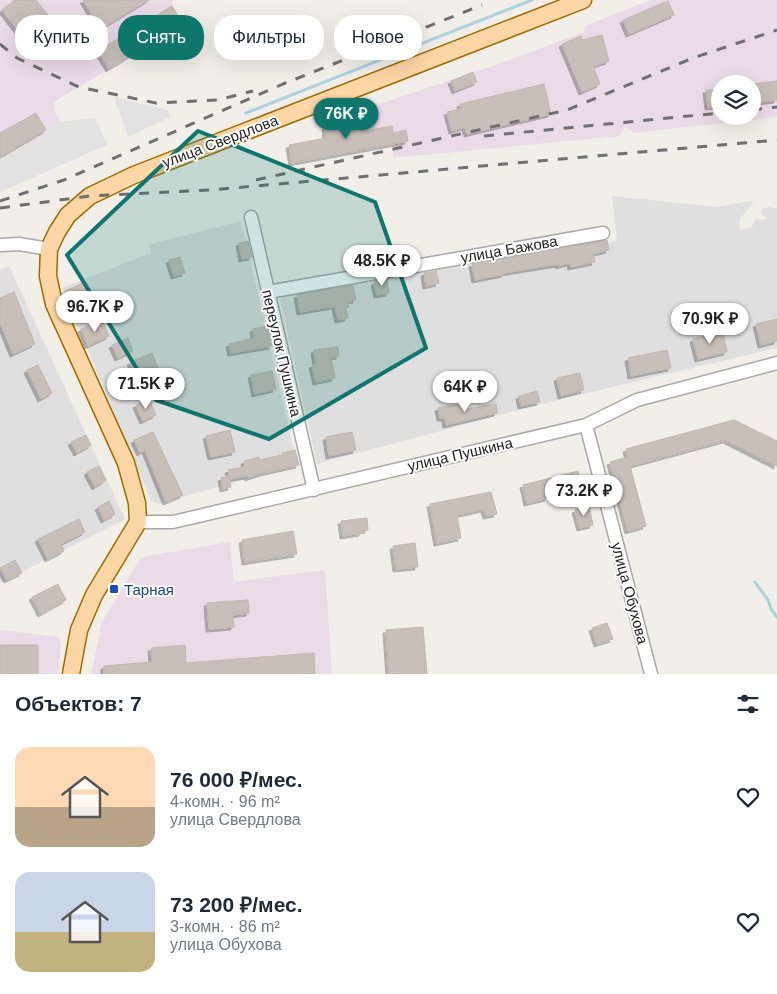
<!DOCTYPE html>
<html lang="ru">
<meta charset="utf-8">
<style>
:root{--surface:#fff;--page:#f2f2f3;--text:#1f2937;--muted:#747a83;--accent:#0f766e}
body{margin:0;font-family:Helvetica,sans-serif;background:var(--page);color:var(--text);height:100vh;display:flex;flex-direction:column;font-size:19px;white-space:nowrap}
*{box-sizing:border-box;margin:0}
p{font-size:16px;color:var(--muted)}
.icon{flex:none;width:28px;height:28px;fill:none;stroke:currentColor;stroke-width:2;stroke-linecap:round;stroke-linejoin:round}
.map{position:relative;height:674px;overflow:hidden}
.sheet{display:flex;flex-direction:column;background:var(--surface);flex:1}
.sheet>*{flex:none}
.banner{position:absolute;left:15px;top:15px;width:500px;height:45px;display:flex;gap:10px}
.controls{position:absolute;left:711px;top:75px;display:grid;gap:10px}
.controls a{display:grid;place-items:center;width:50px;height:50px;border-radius:50%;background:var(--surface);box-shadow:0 5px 20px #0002;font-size:25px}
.price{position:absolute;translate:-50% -42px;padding:0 11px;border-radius:18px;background:#fff;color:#222;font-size:16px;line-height:32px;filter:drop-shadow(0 1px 2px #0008)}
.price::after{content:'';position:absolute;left:50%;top:30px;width:15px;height:11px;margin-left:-8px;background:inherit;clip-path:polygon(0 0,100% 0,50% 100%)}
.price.active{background:var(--accent);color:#fff}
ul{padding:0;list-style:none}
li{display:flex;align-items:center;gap:15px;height:125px;padding:0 15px}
li span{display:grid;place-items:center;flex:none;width:140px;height:100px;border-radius:15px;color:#555}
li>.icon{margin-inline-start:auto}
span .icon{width:60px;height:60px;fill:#fffc;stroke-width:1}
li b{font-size:21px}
h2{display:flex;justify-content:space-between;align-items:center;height:60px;padding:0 15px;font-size:21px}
.tag{padding:0 18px;border-radius:20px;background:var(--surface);box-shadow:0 5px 20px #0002;font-size:18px;line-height:45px}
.tag.active{background:var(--accent);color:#fff}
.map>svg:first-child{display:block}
.residential{fill:#e0dfdf}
.industrial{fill:#ebdbe8;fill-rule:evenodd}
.parking{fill:#e2e2e2}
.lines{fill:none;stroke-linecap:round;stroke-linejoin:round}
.stream{stroke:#aad3df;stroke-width:3}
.building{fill:#c7bfb8;stroke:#c4b6ab;filter:url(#shadow)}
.minor-casing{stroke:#a9a9a9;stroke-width:15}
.major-casing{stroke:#a06b00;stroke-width:19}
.minor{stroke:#fff;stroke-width:12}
.major{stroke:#fcd6a4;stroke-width:16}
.rail{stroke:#707070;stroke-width:3;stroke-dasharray:10 10;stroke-linecap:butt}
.marked{fill:#0f766e;fill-opacity:0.2;stroke:#0f766e;stroke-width:4;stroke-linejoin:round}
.transit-dot{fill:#1a4fb4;stroke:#fff;stroke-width:2}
.labels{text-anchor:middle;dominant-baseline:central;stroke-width:4;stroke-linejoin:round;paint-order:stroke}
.street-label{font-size:15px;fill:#222;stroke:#fff}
.transit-label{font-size:15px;fill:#164399;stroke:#fff;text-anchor:start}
</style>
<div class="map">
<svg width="777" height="674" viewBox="0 0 777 674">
<defs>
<filter id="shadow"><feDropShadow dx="-3" dy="3" stdDeviation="0" flood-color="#0004"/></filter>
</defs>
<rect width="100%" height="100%" fill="#f2efe9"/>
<path class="residential" d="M612 196 717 207 750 201 753 202 740 219 739 230 751 227 756 219 763 220 767 218 761 214 762 209 769 207 777 209V348L541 404 317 464 279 294 606 236 608 243 617 241Z
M241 221 297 464 158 504 151 501 62 288 151 253 150 244Z
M9 266 125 519 0 583V270Z"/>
<path class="industrial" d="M0 0H173L172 6 164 12 174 29 54 102 55 112 61 122 0 157Z
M651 0H777V117L634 133 625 127 620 136 393 158 392 144 293 163 289 146 326 138 325 127 332 120 501 63 584 32 585 26ZM720 84H752V116H720Z
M230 542 234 582 325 570 332 674H91L102 622 141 557Z
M0 630 59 637 61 645 58 674H0Z"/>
<path class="parking" d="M114 97 168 110 170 117 128 137Z
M95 118 107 145 0 192V157L61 122Z"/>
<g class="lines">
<path class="stream" d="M246 113 532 0
M755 582 768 600 771 609 777 617"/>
</g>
<path class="building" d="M15 0H36L62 33 36 54 2 10Z
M83 0H149L101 29Z
M668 1 674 15 629 34 623 20Z
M172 6 191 36 172 47 165 35 109 69 98 51Z
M602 35 609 61 593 66 600 84 582 92 562 44 581 36 582 40Z
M473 72 477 82 455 91 451 81Z
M777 81V100L752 103V84Z
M544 84 551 114 467 134 465 127 452 131 447 112 461 109 460 104Z
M720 89V106L708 107 706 90Z
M36 113 46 130 0 157V133Z
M358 113 364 131 392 126 393 133 406 130 408 141 292 163 289 145 326 138 325 127 332 121Z
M607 240 609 250 593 254 595 262 571 267 570 263 559 266V264L504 273 505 274 475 280 472 264Z
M248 241 252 257 242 259 239 243Z
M180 257 185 273 174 276 169 260Z
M436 271 439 283 426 286 424 273Z
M387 279 389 293 377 295 374 282Z
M83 283 89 297 71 305 65 291Z
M353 285 356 300 348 301 349 307H346L348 318 338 320 335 306 300 312 297 295Z
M14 292 35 344 13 354 0 322V298Z
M777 319V341L761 345 756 324Z
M102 320 109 336 88 346 81 329Z
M268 326 272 346 231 353 229 344 254 338 253 329Z
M723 332 727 352 698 359 693 339Z
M128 338 133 351 118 358 112 345Z
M338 347 339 356 331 357 335 378 316 382 312 365 316 364 314 350Z
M667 350 671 368 631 376 628 358Z
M152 353 161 376 140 384 130 362Z
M38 365 52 393 41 399 27 370Z
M272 371 276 389 255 394 251 375Z
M580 373 584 390 561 396 557 378Z
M537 391 540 402 521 406 519 396Z
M149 399 156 415 143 421 136 405Z
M465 403 466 409 496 404 497 413 446 425 445 418H440L438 408Z
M734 420 777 441V466L726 440 630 466 646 526 628 531 610 462 628 457 626 449Z
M230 430 235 452 211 457 206 436Z
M153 432 183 495 166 502 145 450 140 453 134 440Z
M352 432 356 450 329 456 326 437Z
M86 435 91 445 77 453 71 442Z
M295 450 299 465 263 473 248 478V476L230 479 228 470 245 467 244 461 259 457V460L282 455V453Z
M99 466 106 480 95 487 87 472Z
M578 471 581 487 547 494 548 498 527 503 523 485Z
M229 476 231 487 223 489 221 478Z
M491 492 497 514 486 516 484 509 457 515 461 538 437 543 430 504Z
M109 501 115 514 104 520 98 507Z
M589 506 593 525 580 528 575 510Z
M367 518 368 530 362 531V533L343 536 341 521Z
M79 519 85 532 61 544 64 551 48 559 38 539Z
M293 531 297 554 245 562 242 540Z
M415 543 418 567 396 569 393 546Z
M15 560 22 573 7 580 0 568Z
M58 584 66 600 41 614 32 597Z
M248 600 249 613 233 615 234 627 209 629 207 603Z
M607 623 613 639 597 644 592 628Z
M423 627 427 674H389L386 630Z
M0 645H38V674H0Z
M185 645 186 663 314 653 315 674H104V666L152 662 151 648Z"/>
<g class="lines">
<g class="minor-casing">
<path id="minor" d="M251 217 314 490
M0 245 19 244 49 249
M268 292 603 233
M586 425 651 674
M138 522H173L586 425 637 400 777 363"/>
</g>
<g class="major-casing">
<path id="major" d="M71 674 79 630 94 595 138 522 137 503 126 463 54 304 48 276 49 249 57 232 68 215 90 196 134 175 583 0"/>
</g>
<use href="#minor" class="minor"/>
<use href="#major" class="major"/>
<path class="rail" d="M0 44 17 58 79 87 156 103 218 100 253 91
M752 110 777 107
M484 136 720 113
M256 180 567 110 693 58 777 30
M0 201 64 180 283 84 482 5
M0 208 90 196 210 190 777 140"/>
</g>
<path class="marked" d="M198 131 375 202 426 348 269 439 156 400 67 255Z"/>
<rect class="transit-dot" x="109" y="584" width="10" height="10" rx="2.5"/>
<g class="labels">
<g class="street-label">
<text transform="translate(220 141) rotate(-21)">улица Свердлова</text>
<text transform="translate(509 249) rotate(-10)">улица Бажова</text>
<text transform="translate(282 353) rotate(77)">переулок Пушкина</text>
<text transform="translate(460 454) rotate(-13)">улица Пушкина</text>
<text transform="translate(630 593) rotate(75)">улица Обухова</text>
</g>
<g class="transit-label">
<text x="124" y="589">Тарная</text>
</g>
</g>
</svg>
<div class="controls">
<a><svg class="icon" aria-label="layers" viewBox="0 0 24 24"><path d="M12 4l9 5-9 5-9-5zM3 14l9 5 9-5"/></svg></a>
</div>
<b class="price active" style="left:346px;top:140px">76K ₽</b>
<b class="price" style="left:382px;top:287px">48.5K ₽</b>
<b class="price" style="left:95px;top:333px">96.7K ₽</b>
<b class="price" style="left:710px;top:345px">70.9K ₽</b>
<b class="price" style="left:146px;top:410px">71.5K ₽</b>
<b class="price" style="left:465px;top:413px">64K ₽</b>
<b class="price" style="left:584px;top:517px">73.2K ₽</b>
<div class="banner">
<a class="tag">Купить</a>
<a class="tag active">Снять</a>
<a class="tag">Фильтры</a>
<a class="tag">Новое</a>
</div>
</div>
<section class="sheet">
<h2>Объектов: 7<svg class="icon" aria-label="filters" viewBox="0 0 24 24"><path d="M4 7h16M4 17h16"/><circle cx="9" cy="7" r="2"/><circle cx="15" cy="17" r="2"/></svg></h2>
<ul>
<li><span style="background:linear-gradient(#ffd9b3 60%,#b9a48a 0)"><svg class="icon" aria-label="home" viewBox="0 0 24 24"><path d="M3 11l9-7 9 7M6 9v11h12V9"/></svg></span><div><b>76 000 ₽/мес.</b><p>4-комн. · 96 m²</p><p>улица Свердлова</p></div><svg class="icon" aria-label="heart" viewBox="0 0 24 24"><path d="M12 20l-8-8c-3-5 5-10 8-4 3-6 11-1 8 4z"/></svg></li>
<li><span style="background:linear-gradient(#c9d6e8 60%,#c2b280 0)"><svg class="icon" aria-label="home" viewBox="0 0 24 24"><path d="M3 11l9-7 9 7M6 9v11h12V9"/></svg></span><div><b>73 200 ₽/мес.</b><p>3-комн. · 86 m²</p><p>улица Обухова</p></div><svg class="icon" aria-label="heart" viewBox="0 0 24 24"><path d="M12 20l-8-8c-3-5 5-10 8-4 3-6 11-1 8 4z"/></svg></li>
</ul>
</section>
